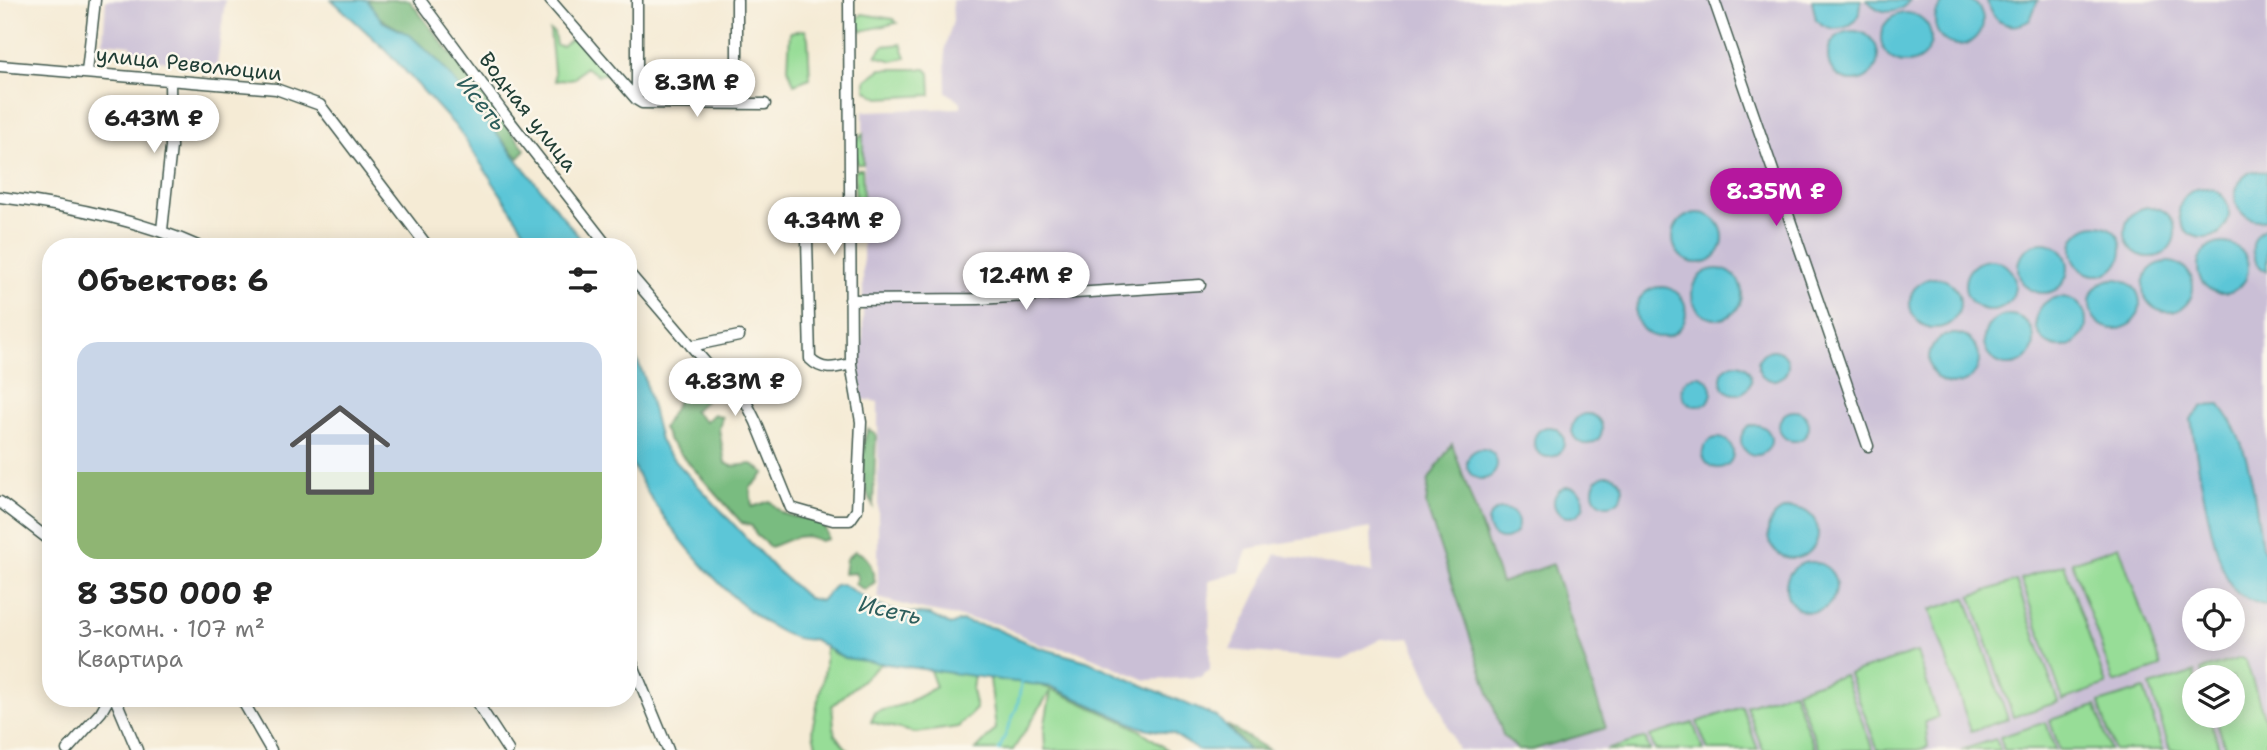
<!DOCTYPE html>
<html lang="ru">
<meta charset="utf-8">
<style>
:root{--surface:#fff;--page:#f2f2f2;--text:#222;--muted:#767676;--accent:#b5179e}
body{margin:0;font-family:"Shantell Sans",sans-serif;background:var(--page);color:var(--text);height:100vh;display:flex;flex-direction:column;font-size:26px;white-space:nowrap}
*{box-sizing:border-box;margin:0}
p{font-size:23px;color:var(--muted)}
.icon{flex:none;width:38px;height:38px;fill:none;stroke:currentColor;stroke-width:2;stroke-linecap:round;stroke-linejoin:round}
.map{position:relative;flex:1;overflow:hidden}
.drawer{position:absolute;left:42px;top:238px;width:595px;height:469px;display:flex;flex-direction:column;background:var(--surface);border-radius:28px;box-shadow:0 4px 18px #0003}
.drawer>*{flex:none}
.fabs{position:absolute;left:2182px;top:588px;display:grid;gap:14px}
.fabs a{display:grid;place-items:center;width:63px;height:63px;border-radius:50%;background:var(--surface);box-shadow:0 4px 18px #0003;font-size:35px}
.price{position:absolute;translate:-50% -60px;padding:0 16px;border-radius:24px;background:#fff;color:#222;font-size:23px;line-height:46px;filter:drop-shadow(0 2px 4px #0008)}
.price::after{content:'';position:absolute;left:50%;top:42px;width:21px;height:16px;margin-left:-10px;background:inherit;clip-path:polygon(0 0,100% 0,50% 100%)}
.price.current{background:var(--accent);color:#fff}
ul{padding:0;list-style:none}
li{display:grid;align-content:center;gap:14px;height:371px;padding:0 35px}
li span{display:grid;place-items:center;height:217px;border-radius:21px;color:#555}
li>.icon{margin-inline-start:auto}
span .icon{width:126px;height:126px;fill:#fffc;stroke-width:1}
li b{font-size:30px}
h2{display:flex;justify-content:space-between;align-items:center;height:84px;padding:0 35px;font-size:30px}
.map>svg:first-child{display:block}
.industrial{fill:#cabfd6;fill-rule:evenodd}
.green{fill:#97dd97;stroke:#5b8d66;stroke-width:2}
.forest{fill:#79bc80;stroke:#4c7c5a;stroke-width:2}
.water{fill:#5cc6d7;stroke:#3e8286;stroke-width:2}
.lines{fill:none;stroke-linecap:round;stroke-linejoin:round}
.stream{stroke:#5cc6d7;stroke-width:2.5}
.minor-casing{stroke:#3f574c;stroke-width:13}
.minor{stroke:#fff;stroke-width:10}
.labels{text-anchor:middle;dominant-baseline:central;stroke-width:5;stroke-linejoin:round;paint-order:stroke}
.street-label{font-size:21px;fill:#1f3d34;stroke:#fbf7ec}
.water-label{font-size:23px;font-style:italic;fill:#2e5f5d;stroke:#fbf7ec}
</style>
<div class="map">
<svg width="2267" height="750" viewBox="0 0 2267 750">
<rect width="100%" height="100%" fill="#fbf7ec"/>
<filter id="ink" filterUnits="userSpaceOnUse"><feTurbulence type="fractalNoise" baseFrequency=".0143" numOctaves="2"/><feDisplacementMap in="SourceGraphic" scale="14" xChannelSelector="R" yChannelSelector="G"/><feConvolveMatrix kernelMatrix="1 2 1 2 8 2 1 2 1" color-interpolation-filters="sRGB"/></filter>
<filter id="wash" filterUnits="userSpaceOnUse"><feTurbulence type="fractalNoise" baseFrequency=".00686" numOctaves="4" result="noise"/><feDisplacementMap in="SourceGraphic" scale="28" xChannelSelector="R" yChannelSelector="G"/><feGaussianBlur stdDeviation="1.57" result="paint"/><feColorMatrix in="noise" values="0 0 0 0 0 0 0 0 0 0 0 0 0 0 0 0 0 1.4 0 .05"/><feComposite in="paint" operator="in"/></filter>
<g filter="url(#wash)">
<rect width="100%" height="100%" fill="#f5ebd5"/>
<path class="industrial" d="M106 0H225L217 65 134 58 131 45 103 42Z
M952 0H2267V750H1458L1410 637 1381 639 1340 660 1230 650 1276 554 1373 573 1371 528 1247 549 1240 572 1209 580 1210 670 1200 677 1146 680 1077 651 1041 645 998 624 923 610 878 598V402L862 399 859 367 863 335V217L868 216 870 207V200L864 195 863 111 961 108V102L946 92 945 47 953 21ZM2194 600H2233V639H2194ZM2194 677H2233V716H2194Z"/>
<path class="green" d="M862 14 893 19 897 23 862 31 855 21Z
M805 30 808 38 810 78 794 84 788 68 790 32Z
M550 31 554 33 556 45 562 46 574 37 609 73 598 75 585 67 575 78 555 81Z
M901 44 906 57 893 61 876 56 883 46Z
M881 69H926L930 73 931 95 879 98 866 90V80Z
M863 134V164H857L854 142Z
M858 169H862L863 196 869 201 867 211 858 210 855 206V171Z
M2119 546 2161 667 2114 683 2072 562Z
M2064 564 2106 685 2063 700 2021 579Z
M2016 581 2058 702 2013 717 1971 596Z
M1966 598 2008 719 1971 731 1930 610Z
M825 646 835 654 882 663 832 706 835 735 848 750H817L812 729 825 669Z
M1917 652 1938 717 1925 722 1928 747 1918 750H1878L1849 674Z
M2241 658 2246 661 2267 726V750H2226L2215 716H2233V677H2203L2201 670Z
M929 668 974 674 972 690 976 709 958 727 916 733 871 722 875 712 905 704 936 687Z
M2195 672 2194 716H2209L2220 750H2170L2150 686Z
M1844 675 1873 750H1819L1796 690Z
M990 679C1036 678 1053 690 1093 708 1126 723 1138 726 1167 750H1045L1044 729 1051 690 1013 750H976L996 729Z
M2144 689 2163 750H2114L2099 703Z
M1793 691 1815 750H1763L1746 706Z
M2096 706 2110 750H2059L2050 720Z
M1742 707 1758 750H1708L1697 722Z
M2046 722 2055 750H2004L2000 737Z
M1693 723 1703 750H1655L1650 736Z
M1645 738 1650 750H1606Z
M1996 739 2000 750H1961Z"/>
<path class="forest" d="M367 0H409L525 149 519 158C480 120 453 71 411 37 394 23 376 23 367 0Z
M696 378 702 381 705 401 693 411 705 422 714 414 722 417 719 429 725 463 732 466 752 464 765 473 750 488 752 507 770 501C774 505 778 511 783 513 802 523 824 510 828 539L820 541C800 530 789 541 770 547L756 535 752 526 742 523 669 441 663 428 677 403 676 393Z
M868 429 876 434 873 506C861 484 858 453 868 429Z
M1452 444 1501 583 1553 564 1606 728 1532 750H1518L1503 735 1426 505 1429 479Z
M855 551C870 556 872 567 875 582L865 590 855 584 858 578 855 573 844 574 846 559Z
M1227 725 1269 750H1248Z"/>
<path class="water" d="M1935 21a24 24 0 1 1 48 0a24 24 0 1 1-48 0Z
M332 0H367L383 22 410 35 440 63 587 247H535L459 130 386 50Z
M1812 0H1861C1862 27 1836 38 1816 20Z
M1867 0H1910C1898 16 1880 15 1867 0Z
M2038 0 2030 20C2011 32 1991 23 1987 1Z
M1881 38a25 25 0 1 1 50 0a25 25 0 1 1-50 0Z
M1828 56a25 25 0 1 1 50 0a25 25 0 1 1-50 0Z
M2253 171 2267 172V219C2234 227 2223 184 2253 171Z
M2179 213a25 25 0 1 1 50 0a25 25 0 1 1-50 0Z
M2125 232a25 25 0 1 1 50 0a25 25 0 1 1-50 0Z
M1673 238a25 25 0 1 1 50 0a25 25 0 1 1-50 0Z
M2072 250a25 25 0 1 1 50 0a25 25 0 1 1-50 0Z
M2267 227V272C2248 260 2248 238 2267 227Z
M2198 268a25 25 0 1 1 50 0a25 25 0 1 1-50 0Z
M2018 268a25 25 0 1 1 50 0a25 25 0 1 1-50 0Z
M1965 285a25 25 0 1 1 50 0a25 25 0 1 1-50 0Z
M2143 287a25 25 0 1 1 50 0a25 25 0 1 1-50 0Z
M1692 294a25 25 0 1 1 50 0a25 25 0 1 1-50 0Z
M1910 303a25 25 0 1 1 50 0a25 25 0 1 1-50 0Z
M2090 304a25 25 0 1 1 50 0a25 25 0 1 1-50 0Z
M1636 312a25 25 0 1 1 50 0a25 25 0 1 1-50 0Z
M2036 322a25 25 0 1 1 50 0a25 25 0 1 1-50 0Z
M1984 340a25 25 0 1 1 50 0a25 25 0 1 1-50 0Z
M1929 359a25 25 0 1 1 50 0a25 25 0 1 1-50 0Z
M628 339 644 376 660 440 666 451 774 568 808 598 821 601 835 585 842 584 876 605 897 612 930 615 950 625 962 621 994 628 1037 647 1087 661 1217 717 1248 750H1198L1173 734 1140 727 1052 687 844 658 813 639C759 649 641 502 628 452 626 443 628 429 628 420 628 393 628 366 628 339Z
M1758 365a15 15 0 1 1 30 0a15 15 0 1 1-30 0Z
M1721 379a15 15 0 1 1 30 0a15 15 0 1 1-30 0Z
M1682 391a15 15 0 1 1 30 0a15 15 0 1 1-30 0Z
M2220 405C2252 446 2254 498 2262 547L2267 555V606C2258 603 2243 599 2237 593 2214 572 2196 453 2191 419L2203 406Z
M1779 426a15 15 0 1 1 30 0a15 15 0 1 1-30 0Z
M1572 429a15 15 0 1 1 30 0a15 15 0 1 1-30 0Z
M1741 440a15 15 0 1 1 30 0a15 15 0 1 1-30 0Z
M1534 442a15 15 0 1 1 30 0a15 15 0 1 1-30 0Z
M1703 453a15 15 0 1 1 30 0a15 15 0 1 1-30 0Z
M1467 464a15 15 0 1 1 30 0a15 15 0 1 1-30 0Z
M1593 490a15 15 0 1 1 30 0a15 15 0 1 1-30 0Z
M1554 502a15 15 0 1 1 30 0a15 15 0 1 1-30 0Z
M1768 533a25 25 0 1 1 50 0a25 25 0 1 1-50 0Z
M1488 524a15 15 0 1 1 30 0a15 15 0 1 1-30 0Z
M1786 587a25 25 0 1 1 50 0a25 25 0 1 1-50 0Z"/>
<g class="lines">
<path class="stream" d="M999 750 1017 707 1022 681"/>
</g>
</g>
<g filter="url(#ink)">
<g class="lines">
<g class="minor-casing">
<path id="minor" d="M420 0 502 111 608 247
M550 0 637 100
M737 0V104
M1714 0 1868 446
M0 66 276 89 320 105 428 247
M87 72 95 0
M637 100 642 103 765 104
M637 100V0
M0 197C65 205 140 220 200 247
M162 230 171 147 170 81
M807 239 810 359C823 372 835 368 851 364
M628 272 711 369 728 375 738 386 756 422 791 508 833 520H850L857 510 861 422 851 364 849 0
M850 300 979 299 1200 285
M691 346 739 336
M0 502 51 541
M628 653 668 750
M115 698 137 750
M241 698 271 750
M474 698 508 750
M67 750 101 712 109 698"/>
</g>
<use href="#minor" class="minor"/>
</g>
</g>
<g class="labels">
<g class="street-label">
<text transform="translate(189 64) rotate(6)">улица Революции</text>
<text transform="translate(528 112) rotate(52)">Водная улица</text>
</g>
<g class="water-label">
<text transform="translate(482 103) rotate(51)">Исеть</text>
<text transform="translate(890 610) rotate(13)">Исеть</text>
</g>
</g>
</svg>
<div class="fabs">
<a><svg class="icon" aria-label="locate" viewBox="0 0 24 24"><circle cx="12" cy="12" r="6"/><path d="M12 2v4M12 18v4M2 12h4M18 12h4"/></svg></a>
<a><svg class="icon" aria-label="layers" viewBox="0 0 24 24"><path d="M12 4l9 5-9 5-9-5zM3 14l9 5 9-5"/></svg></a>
</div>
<b class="price" style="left:697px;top:119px">8.3M ₽</b>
<b class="price" style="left:154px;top:155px">6.43M ₽</b>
<b class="price current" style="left:1776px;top:228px">8.35M ₽</b>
<b class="price" style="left:834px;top:257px">4.34M ₽</b>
<b class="price" style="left:1026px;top:312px">12.4M ₽</b>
<b class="price" style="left:735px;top:418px">4.83M ₽</b>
<section class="drawer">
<h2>Объектов: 6<svg class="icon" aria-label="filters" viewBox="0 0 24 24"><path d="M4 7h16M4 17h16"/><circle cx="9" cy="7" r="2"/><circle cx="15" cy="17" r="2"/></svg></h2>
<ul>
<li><span style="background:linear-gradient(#c9d6e8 60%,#8fb573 0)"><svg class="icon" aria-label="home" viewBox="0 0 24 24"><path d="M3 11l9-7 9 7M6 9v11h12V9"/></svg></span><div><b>8 350 000 ₽</b><p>3-комн. · 107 m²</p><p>Квартира</p></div></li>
</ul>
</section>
</div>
